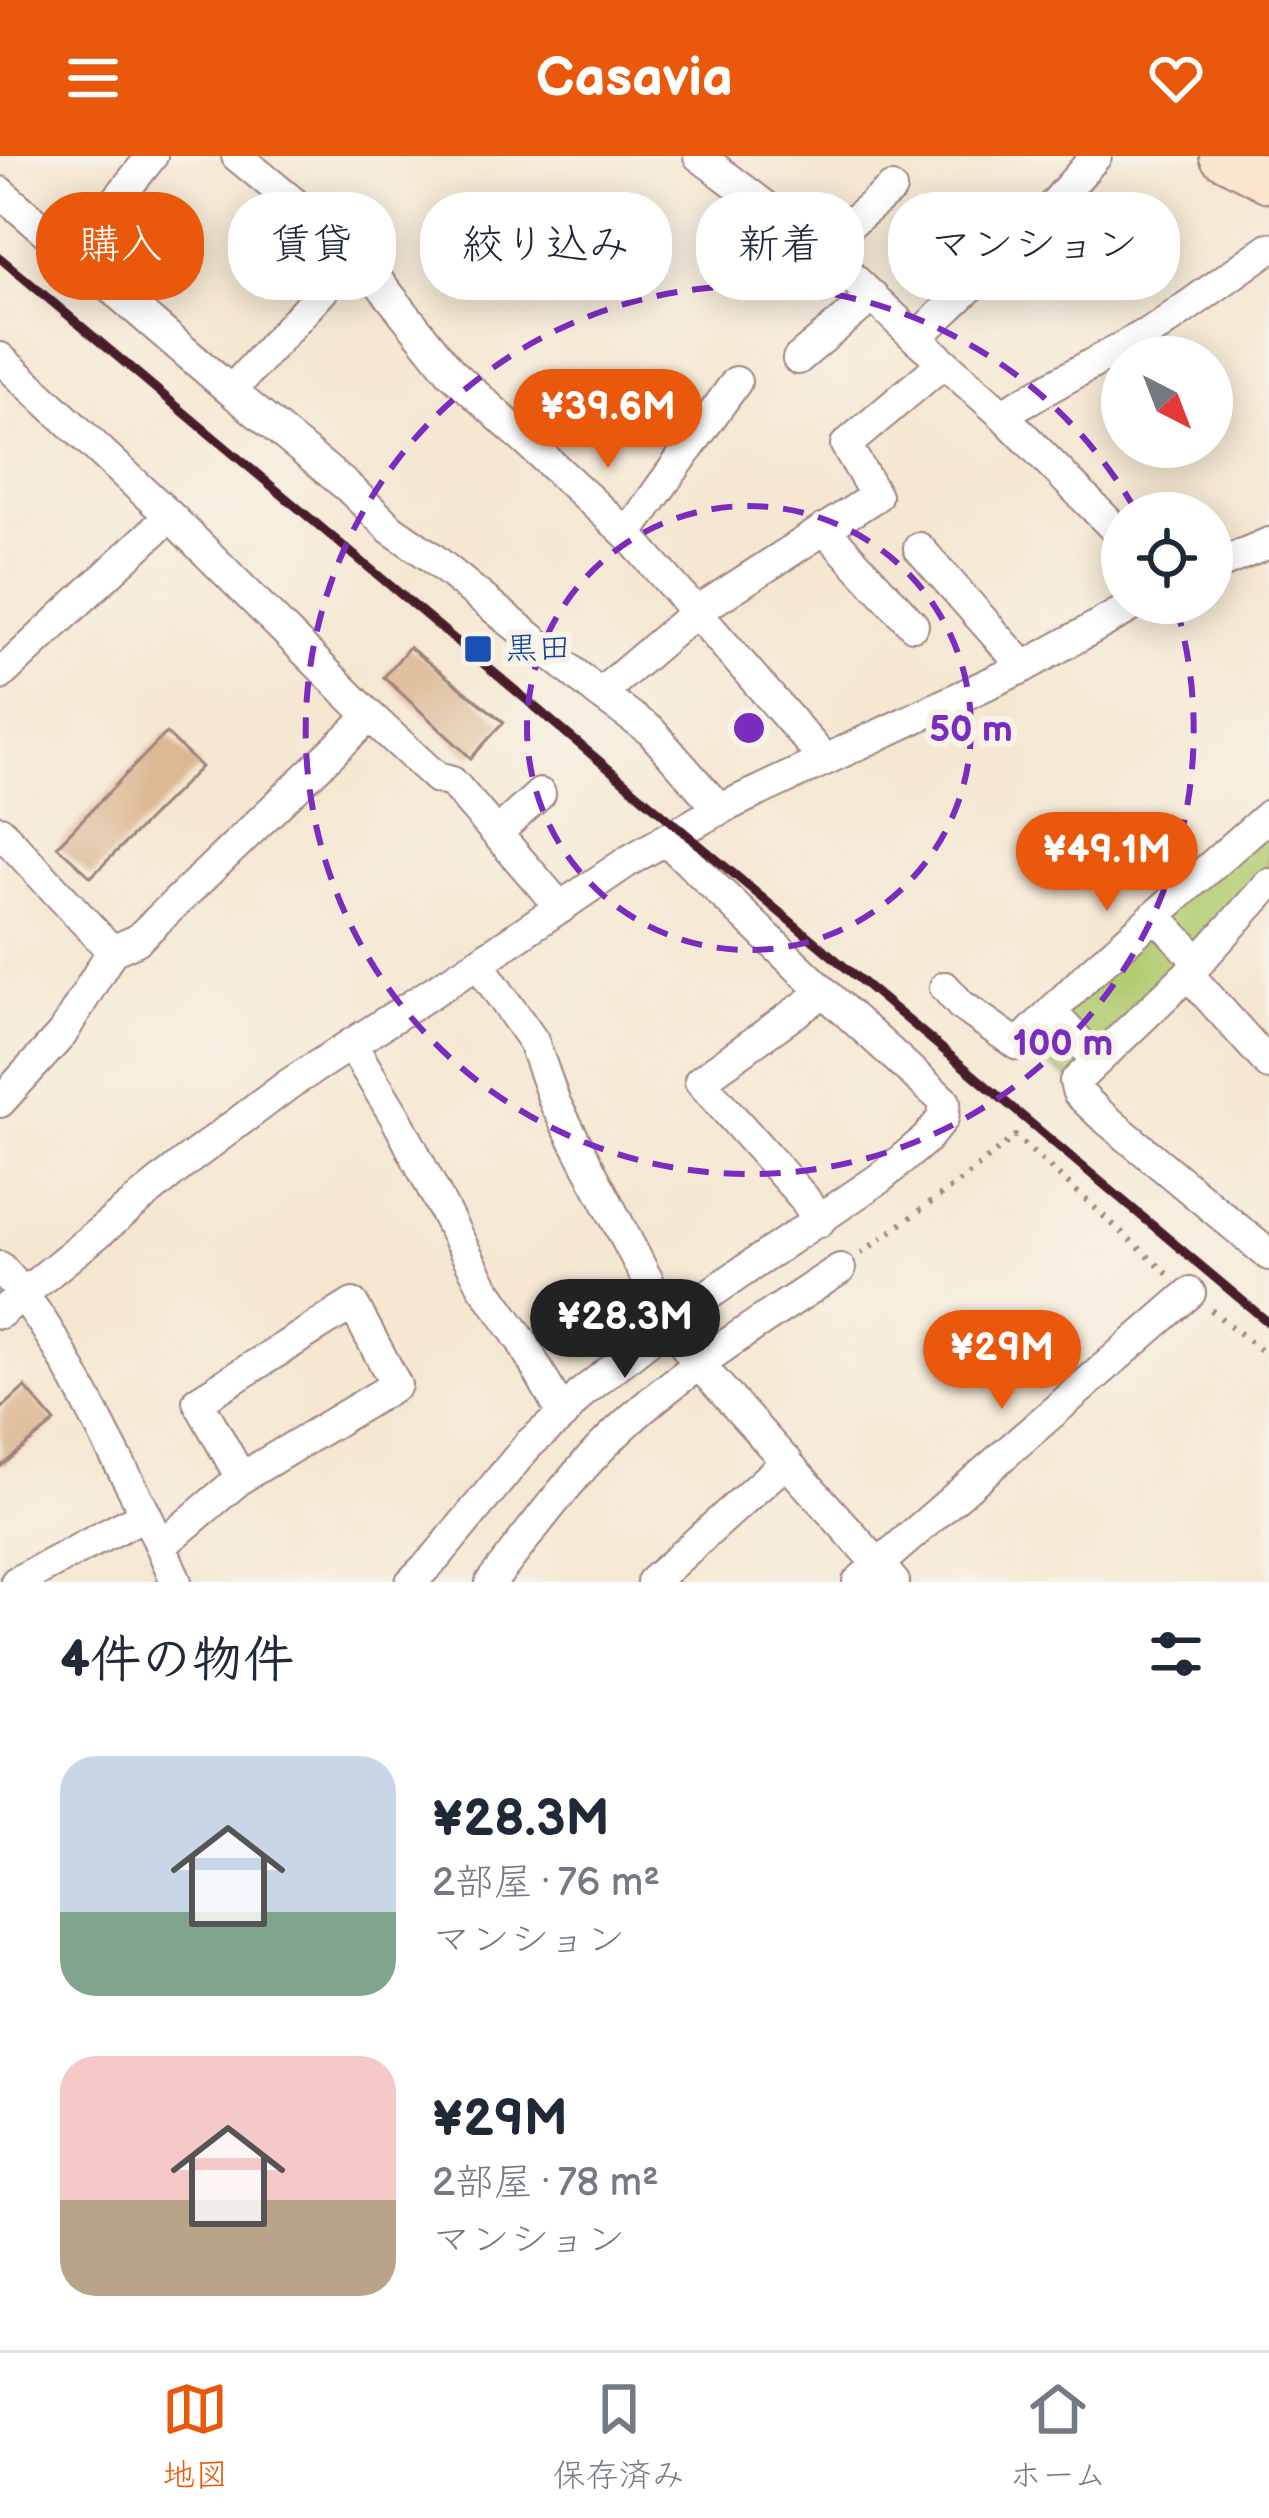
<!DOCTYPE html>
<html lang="ja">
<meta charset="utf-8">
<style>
:root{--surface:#fff;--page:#f6f6f7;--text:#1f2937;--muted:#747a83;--line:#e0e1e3;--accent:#ea580c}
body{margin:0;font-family:"Balsamiq Sans","Klee One",sans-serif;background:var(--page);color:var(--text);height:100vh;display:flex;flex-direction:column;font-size:45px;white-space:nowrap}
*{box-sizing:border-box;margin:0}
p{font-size:39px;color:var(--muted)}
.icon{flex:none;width:66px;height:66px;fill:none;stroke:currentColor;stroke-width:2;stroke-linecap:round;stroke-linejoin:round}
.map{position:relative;height:1426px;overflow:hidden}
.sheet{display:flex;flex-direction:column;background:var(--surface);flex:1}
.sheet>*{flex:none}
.hud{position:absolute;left:36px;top:36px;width:1197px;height:108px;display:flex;gap:24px}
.needle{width:78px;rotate:138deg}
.fabs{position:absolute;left:1101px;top:180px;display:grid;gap:24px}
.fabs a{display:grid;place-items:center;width:132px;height:132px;border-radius:50%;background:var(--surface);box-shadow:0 6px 30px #0003;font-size:60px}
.price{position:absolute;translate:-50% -102px;padding:0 27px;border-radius:42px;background:var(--accent);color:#fff;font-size:39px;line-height:78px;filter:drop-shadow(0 3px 6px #0008)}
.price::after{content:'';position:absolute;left:50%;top:72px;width:36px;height:27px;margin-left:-18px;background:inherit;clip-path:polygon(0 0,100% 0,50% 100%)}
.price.current{background:#222;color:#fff}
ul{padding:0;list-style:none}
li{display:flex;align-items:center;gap:36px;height:300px;padding:0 60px}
li span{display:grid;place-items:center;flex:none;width:336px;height:240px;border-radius:36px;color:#555}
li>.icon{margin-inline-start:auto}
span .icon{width:144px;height:144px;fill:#fffc;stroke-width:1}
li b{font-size:51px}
h2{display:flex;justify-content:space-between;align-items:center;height:144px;padding:0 60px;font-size:51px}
.chip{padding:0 42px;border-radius:48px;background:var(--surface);box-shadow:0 6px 30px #0003;font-size:42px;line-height:108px}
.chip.current{background:var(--accent);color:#fff}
header{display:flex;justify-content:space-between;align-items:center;height:156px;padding:0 60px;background:var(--accent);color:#fff;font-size:54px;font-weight:600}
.tabs{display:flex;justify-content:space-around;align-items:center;height:168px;border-top:3px solid var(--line);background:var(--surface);font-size:33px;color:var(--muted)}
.tabs a{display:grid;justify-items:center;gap:6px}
.tabs .current{color:var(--accent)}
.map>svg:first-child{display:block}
.green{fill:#b2cc72;stroke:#7e764e;stroke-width:3}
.building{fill:#dcb893}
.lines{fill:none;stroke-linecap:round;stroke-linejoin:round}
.minor-casing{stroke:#a0837e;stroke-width:34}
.secondary-casing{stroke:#a0837e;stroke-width:46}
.path{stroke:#a0837e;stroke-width:6;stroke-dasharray:3 9;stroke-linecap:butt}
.minor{stroke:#fff;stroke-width:30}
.secondary{stroke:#fce5cf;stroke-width:42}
.rail{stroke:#4a1f2b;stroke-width:9}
.ring{fill:none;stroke:#7b2cbf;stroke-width:6;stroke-dasharray:21 15}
.transit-dot{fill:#1a4fb4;stroke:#f7f3e8;stroke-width:4.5}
.labels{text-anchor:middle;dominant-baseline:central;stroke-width:12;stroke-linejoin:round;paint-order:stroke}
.transit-label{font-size:33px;fill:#164399;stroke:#f7f3e8;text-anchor:start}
.centre{fill:#7b2cbf;stroke:#f7f3e8;stroke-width:6}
.ring-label{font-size:36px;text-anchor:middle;font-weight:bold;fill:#7b2cbf;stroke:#f7f3e8;stroke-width:12;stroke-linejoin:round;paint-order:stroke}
</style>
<header><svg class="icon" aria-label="menu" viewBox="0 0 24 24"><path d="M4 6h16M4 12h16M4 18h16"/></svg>Casavia<svg class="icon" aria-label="heart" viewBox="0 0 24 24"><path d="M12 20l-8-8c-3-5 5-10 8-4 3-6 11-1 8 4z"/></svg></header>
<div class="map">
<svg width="1269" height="1426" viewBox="0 0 1269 1426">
<rect width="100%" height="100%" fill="#f7f3e8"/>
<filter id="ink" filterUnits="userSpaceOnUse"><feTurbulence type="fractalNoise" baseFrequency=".00833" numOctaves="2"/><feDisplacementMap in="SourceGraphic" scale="24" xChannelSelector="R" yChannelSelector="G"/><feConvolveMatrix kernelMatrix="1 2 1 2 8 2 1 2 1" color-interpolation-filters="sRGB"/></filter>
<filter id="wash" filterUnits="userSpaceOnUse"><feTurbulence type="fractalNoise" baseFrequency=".004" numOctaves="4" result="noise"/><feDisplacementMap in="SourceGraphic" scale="48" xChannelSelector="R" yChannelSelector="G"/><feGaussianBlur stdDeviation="2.7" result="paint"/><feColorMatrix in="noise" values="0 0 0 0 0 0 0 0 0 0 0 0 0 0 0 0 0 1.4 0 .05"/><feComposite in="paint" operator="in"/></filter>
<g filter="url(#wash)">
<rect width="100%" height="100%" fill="#f5e7d2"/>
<path class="green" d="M1269 659V728L1075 926 1018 889Z"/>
<g id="blocks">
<path class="building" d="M409 491 504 566 471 602 384 521Z
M166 577 201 611 91 721 57 690Z
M25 1231 55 1266 0 1311V1254Z"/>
</g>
</g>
<g filter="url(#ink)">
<use href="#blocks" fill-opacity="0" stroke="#a0837e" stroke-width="3"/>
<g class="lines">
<g class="minor-casing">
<path id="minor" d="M237 0 357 99 450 215 627 378 696 456 876 340 846 289 943 207
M699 0 821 92 916 182 1002 258 1122 380
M0 36 231 235 350 333 391 373 430 400 600 538 651 575 720 654
M821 92 891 33
M73 99 152 0
M916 182 1036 69 1096 0
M0 202 170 360 370 560 437 622 452 626 561 752
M798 203 873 140
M231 235 323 134
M1002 258 1160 170 1269 92
M824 373 913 469
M627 378 736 226
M919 392 1024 511
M1212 411 1269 387
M0 519 170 360
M600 538 696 456 825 604
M0 675 112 795
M497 677 540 638
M1269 728 1188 818 1075 926 1078 937 1100 958 1269 1099
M1155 759 1199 806
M478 807 533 885 555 947 670 1167 695 1204 894 1426
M1188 818 1269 908
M945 831 961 849 1018 889 1090 817 1269 659
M1051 856 1097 904
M351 888 396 962 483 1130 521 1184 563 1259
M0 946 62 878 112 795 137 784 370 560
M819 1066 804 1042 700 925 824 836
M0 1111C46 1161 76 1223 107 1284 132 1331 157 1377 176 1426
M0 1157 184 1007 289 928 478 807 630 704 716 655 1024 511 1138 447
M162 1389 241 1322 396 1229 353 1148 198 1245 241 1322
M16 1426 146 1358
M411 1426 437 1400 529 1288 563 1259 582 1237 689 1152 880 1022 926 983 943 962 945 946 824 836 665 683
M491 1426C525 1383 558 1337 596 1297 666 1223 756 1169 840 1113
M652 1426 787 1305
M858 1426 1190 1137"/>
</g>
<g class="secondary-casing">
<path id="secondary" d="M1221 0 1269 25"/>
</g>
<path class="path" d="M861 1097 962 1024 1015 980 1169 1119
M1211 1154 1269 1201"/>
<use href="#minor" class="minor"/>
<use href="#secondary" class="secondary"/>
<path class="rail" d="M0 102 1269 1167"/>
</g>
</g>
<g class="ring">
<circle cx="749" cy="572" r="222"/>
<path d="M1176 450A444 444 0 1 1 1137 357"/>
</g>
<rect class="transit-dot" x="463" y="478" width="30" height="30" rx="6"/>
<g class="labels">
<g class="transit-label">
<text x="505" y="493">黒田</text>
</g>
</g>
<circle cx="749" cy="572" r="18" class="centre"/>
<g class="ring-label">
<text x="971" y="585">50 m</text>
<text x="1063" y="899">100 m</text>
</g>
</svg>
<div class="fabs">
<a><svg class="needle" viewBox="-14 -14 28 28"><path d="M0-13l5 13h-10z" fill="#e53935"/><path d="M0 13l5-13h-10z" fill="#747a83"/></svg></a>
<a><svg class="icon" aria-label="locate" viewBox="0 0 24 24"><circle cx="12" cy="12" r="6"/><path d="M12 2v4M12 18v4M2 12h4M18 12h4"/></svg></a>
</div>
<b class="price" style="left:608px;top:315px">¥39.6M</b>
<b class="price" style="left:1107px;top:758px">¥49.1M</b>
<b class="price current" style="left:625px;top:1225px">¥28.3M</b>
<b class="price" style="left:1002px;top:1256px">¥29M</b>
<div class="hud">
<a class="chip current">購入</a>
<a class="chip">賃貸</a>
<a class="chip">絞り込み</a>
<a class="chip">新着</a>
<a class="chip">マンション</a>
</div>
</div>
<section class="sheet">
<h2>4件の物件<svg class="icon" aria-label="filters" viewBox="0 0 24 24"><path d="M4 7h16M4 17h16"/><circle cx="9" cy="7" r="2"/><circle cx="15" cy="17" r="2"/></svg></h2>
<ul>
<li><span style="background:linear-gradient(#c9d6e8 65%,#7fa58c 0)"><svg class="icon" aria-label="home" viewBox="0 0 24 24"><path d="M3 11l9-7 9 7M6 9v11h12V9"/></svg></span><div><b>¥28.3M</b><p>2部屋 · 76 m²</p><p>マンション</p></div></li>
<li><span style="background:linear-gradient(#f6c9c9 60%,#b9a48a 0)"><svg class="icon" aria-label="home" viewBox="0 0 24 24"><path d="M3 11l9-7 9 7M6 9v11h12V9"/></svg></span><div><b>¥29M</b><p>2部屋 · 78 m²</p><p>マンション</p></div></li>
</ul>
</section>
<nav class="tabs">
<a class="current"><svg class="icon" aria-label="map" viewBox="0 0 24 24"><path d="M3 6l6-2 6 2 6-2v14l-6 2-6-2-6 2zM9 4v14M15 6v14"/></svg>地図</a>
<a><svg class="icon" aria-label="saved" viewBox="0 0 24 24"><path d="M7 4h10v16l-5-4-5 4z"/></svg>保存済み</a>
<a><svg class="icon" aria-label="home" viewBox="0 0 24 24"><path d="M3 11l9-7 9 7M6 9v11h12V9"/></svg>ホーム</a>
</nav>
